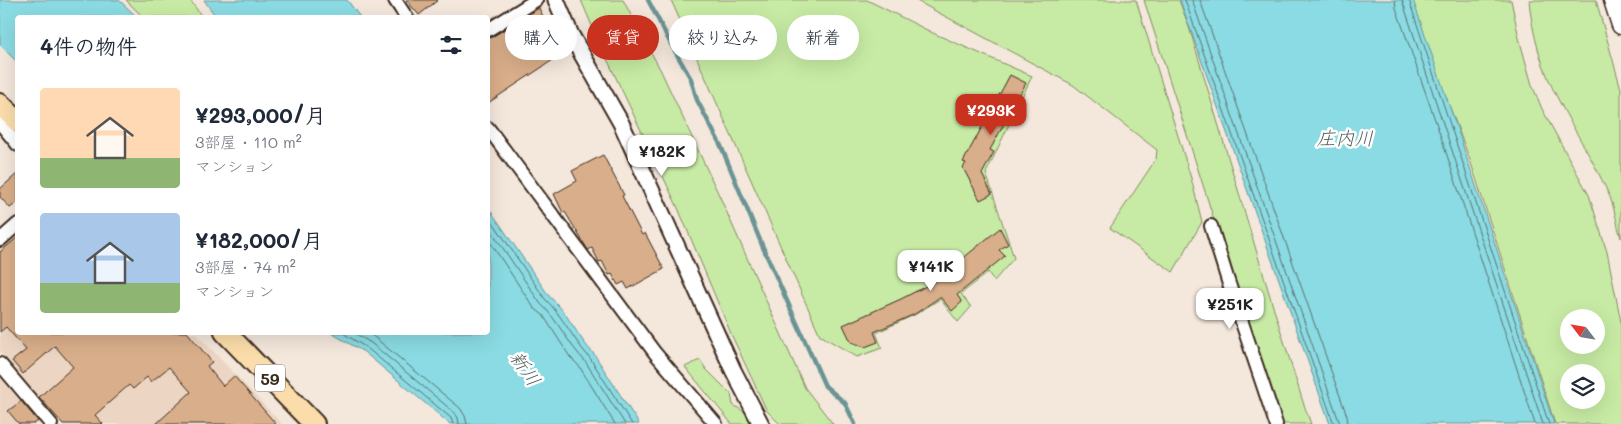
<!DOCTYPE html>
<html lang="ja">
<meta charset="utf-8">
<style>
:root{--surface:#fff;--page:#f2f2f3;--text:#1f2937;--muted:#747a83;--accent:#c8321e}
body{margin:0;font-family:Mali,"Klee One",sans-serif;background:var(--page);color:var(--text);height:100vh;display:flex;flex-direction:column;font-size:19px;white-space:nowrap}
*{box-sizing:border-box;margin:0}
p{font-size:16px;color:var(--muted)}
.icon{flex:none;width:28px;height:28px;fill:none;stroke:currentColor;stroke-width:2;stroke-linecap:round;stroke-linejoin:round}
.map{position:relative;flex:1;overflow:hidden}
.sheet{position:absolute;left:15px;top:15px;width:475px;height:320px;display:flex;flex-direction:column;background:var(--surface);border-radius:5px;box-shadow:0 5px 20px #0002}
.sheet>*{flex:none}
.top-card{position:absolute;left:505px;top:15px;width:475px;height:45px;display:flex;gap:10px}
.needle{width:32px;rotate:301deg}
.buttons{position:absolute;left:1560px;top:309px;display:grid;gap:10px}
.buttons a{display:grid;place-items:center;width:45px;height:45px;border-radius:50%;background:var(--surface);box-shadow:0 5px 20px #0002;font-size:25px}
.price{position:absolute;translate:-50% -42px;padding:0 11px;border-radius:10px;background:#fff;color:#222;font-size:16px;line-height:32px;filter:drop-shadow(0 1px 2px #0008)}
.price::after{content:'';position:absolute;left:50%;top:30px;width:15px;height:11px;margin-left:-8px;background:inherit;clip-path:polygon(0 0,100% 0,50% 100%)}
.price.on{background:var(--accent);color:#fff}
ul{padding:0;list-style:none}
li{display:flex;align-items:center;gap:15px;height:125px;padding:0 25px}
li span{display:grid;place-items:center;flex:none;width:140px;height:100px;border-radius:5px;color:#555}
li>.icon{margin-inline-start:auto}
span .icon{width:60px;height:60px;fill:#fffc;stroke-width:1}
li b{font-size:21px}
h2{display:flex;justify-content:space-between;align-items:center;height:60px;padding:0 25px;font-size:21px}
.chip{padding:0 18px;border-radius:22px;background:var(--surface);box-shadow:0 5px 20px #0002;font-size:18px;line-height:45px}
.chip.on{background:var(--accent);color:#fff}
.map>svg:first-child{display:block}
.built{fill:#ecd6c3}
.green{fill:#c7eba4;stroke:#818a61;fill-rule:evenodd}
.water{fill:#8adbe3;stroke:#6a9494}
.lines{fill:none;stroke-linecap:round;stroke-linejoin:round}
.shore{stroke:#5b716d;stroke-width:1}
.stream{stroke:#6a9494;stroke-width:4.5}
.building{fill:#d9ae8a;stroke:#3b2a1e}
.minor-casing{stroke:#3b2a1e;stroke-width:16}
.tertiary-casing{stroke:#3b2a1e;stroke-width:19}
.secondary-casing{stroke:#3b2a1e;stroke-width:21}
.primary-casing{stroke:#3b2a1e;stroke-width:24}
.minor{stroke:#fff;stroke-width:12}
.tertiary{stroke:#fff;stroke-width:15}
.secondary{stroke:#fff;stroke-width:18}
.primary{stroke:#fbddab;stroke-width:20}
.labels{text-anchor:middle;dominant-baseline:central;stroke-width:5;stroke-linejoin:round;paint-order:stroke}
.shield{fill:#fff;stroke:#766a62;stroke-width:1}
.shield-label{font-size:16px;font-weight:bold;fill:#3b2a1e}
.water-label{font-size:19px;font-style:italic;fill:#535f59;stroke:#fff}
</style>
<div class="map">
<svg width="1621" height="424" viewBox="0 0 1621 424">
<rect width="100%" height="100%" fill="#f4e7dc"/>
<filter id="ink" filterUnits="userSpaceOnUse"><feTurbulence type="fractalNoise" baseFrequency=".02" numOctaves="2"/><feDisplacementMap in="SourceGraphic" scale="10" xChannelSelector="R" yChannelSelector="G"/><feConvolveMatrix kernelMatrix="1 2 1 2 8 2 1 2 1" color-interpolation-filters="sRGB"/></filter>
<g filter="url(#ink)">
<path class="built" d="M17 230 18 332 196 333 282 424H62L0 352V246Z
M0 376 41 424H0Z"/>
<path class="green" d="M126 0H190L202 17H143Z
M581 0H623L661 71 719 195 805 388 833 424H780L767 411 732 336 678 208 598 40Z
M671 0H867L935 34 1032 76 986 173 1014 258 994 281 988 272 961 294 971 307 958 322 940 299 916 314 876 333 882 348 857 357 820 335Z
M915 0H1136L1191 178 1202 222 1173 272 1110 228 1156 159 1157 150 1073 85Z
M1144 0H1179L1189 27 1272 303 1303 402 1311 424H1281L1239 298Z
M1409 0H1511L1519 38 1532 85 1542 109 1589 195 1607 252 1621 322V424H1555L1470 160ZM1569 318H1596V345H1569ZM1569 372H1596V400H1569Z
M1529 0H1596L1621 89V238C1617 225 1615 210 1610 197 1595 163 1575 132 1558 99 1542 69 1532 34 1529 0Z
M700 360 706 369 731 394 733 405 750 415 754 424H732L685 367Z"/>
<path class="water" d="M0 0H119L137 17 18 18 17 62 0 45Z
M204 0H347L360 17H216Z
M1180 0H1413L1457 128 1554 424H1330Z
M488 207 549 296C568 312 577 337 594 354L639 424H450L364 352 331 333 488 332Z"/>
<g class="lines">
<path class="shore" d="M1185 0 1334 424
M1192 0 1340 424
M1200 0 1347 416 1348 424
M1395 0 1396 8 1440 134 1535 424
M1402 0 1543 424
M1409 0 1549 424
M488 215 545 299C563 316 573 340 590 358L632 424
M488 226 540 303C558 320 568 344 585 361L625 424
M488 239 534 308 543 315 570 357 579 366 615 424
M341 332 367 348 451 418 453 424
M353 332 371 343 455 413 458 418 459 424
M368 332 460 408 465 416 467 424"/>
<path class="stream" d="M648 0 672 46 691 79 697 100 721 146 762 245 825 386 845 403 855 424"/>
</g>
<path class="building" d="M406 0H438L419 15Z
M539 8 552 35 547 38 559 56 488 103V38L492 37Z
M1010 75 1026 83 990 150 994 152 982 174 992 194 980 200 963 168 966 163 963 162Z
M603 155 624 195 622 196 642 235 645 233 664 269 628 289 624 282 618 285 612 274 609 275 602 261 599 262 592 248 588 250 565 212 563 213 554 194 577 181 572 171Z
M18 173V202L10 208 0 197V189Z
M1000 228 1008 244 999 250 1005 256 957 295 962 302 952 311 940 297 915 314 874 332 878 342 865 347 851 342 843 325 901 299 934 282Z
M18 237V332H187L212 362 207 366 223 386 234 376 276 424H156L191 392 169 367 151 382 147 377 133 389 129 385 95 415 103 424H63L39 397 73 367 55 346 23 374 12 361 26 350 6 327 0 332V252Z
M21 401 38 421 34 424H19L8 411Z"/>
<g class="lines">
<g class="minor-casing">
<path id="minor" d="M395 0 407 18
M488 30 536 0
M0 123 18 145
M488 128 655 353 716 424
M1211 226 1228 281 1276 424
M0 240 18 224
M0 364 51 424"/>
</g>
<g class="tertiary-casing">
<path id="tertiary" d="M556 0 571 35 621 123 733 370 761 424"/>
</g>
<g class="secondary-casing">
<path id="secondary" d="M1613 0 1621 25"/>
</g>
<g class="primary-casing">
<path id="primary" d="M0 104 18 122
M225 332 314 424"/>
</g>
<use href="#minor" class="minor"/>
<use href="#tertiary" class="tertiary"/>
<use href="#secondary" class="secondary"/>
<use href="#primary" class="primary"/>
</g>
</g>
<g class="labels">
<rect class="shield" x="255" y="364.5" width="30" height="27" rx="4"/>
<g class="shield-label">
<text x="270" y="378">59</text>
</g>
<g class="water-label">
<text x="1345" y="137">庄内川</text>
<text transform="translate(526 368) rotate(55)">新川</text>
</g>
</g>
</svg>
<div class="buttons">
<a><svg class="needle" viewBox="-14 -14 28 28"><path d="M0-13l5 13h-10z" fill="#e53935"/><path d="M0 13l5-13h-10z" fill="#747a83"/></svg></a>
<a><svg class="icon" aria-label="layers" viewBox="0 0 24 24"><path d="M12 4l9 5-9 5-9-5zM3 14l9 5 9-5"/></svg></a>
</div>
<b class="price on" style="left:991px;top:136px">¥293K</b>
<b class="price" style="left:662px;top:177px">¥182K</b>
<b class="price" style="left:931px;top:292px">¥141K</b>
<b class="price" style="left:1230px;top:330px">¥251K</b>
<div class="top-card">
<a class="chip">購入</a>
<a class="chip on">賃貸</a>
<a class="chip">絞り込み</a>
<a class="chip">新着</a>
</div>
<section class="sheet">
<h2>4件の物件<svg class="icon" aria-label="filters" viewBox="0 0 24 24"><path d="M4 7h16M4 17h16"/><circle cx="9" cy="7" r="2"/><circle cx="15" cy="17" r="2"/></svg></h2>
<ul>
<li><span style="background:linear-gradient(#ffd9b3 70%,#8fb573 0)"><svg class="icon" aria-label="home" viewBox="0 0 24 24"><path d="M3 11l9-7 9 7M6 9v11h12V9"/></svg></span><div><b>¥293,000/月</b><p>3部屋 · 110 m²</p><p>マンション</p></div></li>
<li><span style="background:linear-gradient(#a9c7e8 70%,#8fb573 0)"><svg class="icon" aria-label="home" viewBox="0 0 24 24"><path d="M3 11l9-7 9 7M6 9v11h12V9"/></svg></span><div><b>¥182,000/月</b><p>3部屋 · 74 m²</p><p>マンション</p></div></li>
</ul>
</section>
</div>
